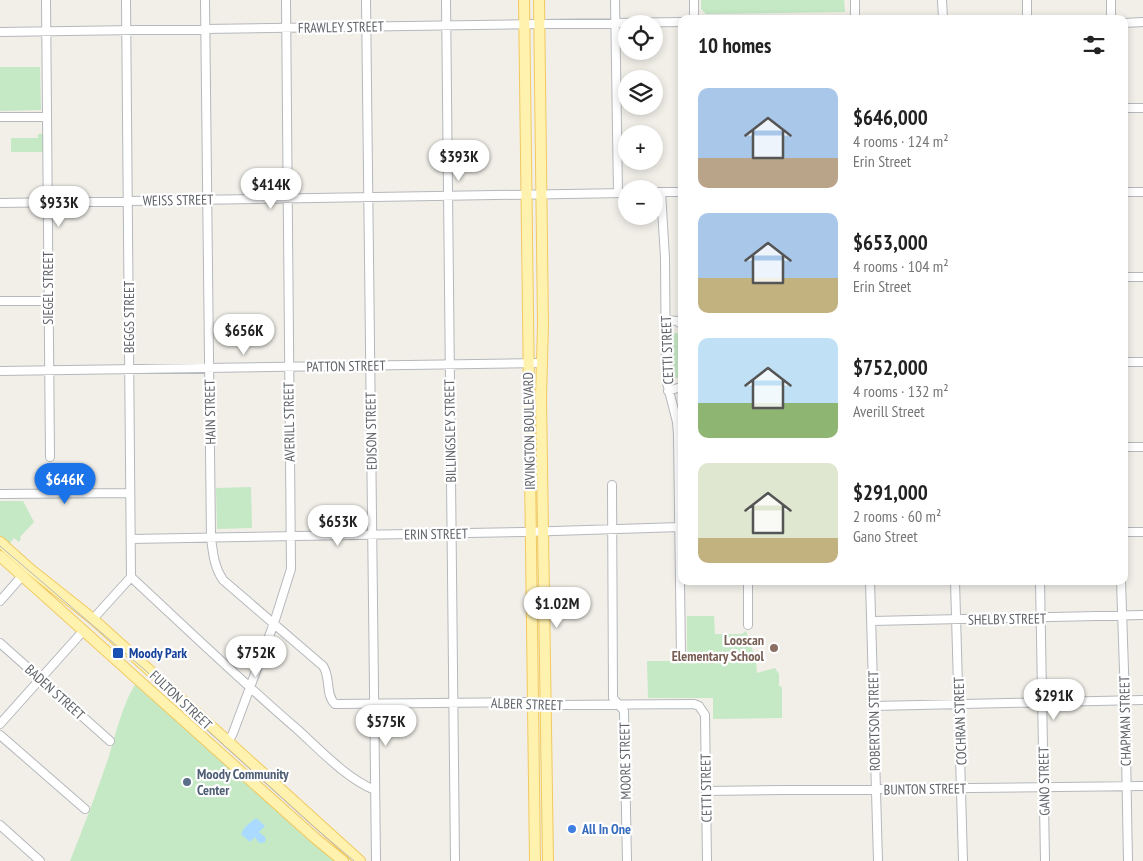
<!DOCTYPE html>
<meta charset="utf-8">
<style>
:root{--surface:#fff;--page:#f6f6f6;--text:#222;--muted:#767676;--accent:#1a73e8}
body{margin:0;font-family:"PT Sans Narrow",sans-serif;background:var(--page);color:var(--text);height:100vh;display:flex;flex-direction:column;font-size:19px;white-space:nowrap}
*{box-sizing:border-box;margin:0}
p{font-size:16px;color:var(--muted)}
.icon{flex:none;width:28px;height:28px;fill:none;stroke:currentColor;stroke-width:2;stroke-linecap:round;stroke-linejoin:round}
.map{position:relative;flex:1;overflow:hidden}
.details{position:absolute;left:678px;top:15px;width:450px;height:570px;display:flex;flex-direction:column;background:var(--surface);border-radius:10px;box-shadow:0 2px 8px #0003}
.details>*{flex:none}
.tools{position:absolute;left:618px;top:15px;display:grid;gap:10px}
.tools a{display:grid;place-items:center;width:45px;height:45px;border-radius:50%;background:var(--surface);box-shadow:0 2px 8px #0003;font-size:25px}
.price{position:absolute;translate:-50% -42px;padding:0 11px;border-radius:18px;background:#fff;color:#222;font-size:16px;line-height:32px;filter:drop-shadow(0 1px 2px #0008)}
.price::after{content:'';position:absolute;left:50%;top:30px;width:15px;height:11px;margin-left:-8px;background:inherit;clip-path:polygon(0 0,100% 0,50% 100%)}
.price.active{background:var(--accent);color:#fff}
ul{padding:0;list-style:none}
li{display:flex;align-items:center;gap:15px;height:125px;padding:0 20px}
li span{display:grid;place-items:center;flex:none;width:140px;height:100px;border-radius:10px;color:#555}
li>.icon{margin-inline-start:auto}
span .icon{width:60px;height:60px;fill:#fffc;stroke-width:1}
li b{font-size:21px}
h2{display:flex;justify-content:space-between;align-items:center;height:60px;padding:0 20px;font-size:21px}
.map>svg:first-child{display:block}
.green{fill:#c5e8c5}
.water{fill:#aadaff}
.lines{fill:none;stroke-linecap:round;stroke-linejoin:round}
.minor-casing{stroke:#b5b8bc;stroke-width:10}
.major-casing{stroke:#f2c960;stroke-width:12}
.minor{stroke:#fff;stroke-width:8}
.major{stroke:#fff2af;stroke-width:10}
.tram{stroke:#b6b7b8;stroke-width:1}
.education-dot{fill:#8d6e63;stroke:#fff;stroke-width:2}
.transit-dot{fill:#1a4fb4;stroke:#fff;stroke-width:2}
.service-dot{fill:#5c6f8a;stroke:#fff;stroke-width:2}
.shop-dot{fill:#3f7fe0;stroke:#fff;stroke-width:2}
.labels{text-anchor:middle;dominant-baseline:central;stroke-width:4.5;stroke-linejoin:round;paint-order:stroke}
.street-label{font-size:14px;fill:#5f6368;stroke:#fff}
.education-label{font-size:14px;font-weight:bold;fill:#785e54;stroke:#fff;text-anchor:end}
.transit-label{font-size:14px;font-weight:bold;fill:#164399;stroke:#fff;text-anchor:start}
.service-label{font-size:14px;font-weight:bold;fill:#4e5e75;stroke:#fff;text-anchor:start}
.shop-label{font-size:14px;font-weight:bold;fill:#366cbe;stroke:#fff;text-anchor:start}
</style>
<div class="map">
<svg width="1143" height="861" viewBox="0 0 1143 861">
<rect width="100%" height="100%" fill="#f1efe8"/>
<path class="green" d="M701 0H844L845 12 706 14 701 9Z
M0 67H40L41 110 0 111Z
M38 134H44V152H11V138H38Z
M675 333H680L681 335V379L673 377V336Z
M251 487 252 528 217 529 216 488Z
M0 501H23L34 522 20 537 21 539 19 542 14 538 9 544 0 536Z
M687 616H714L715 634H742L746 631 756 660 757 673 775 668 779 674V686L782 687V718L713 719V698H648L647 661H687Z
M138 681 341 861H70C84 826 97 792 109 756 115 736 125 696 138 681Z"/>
<path class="water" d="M256 818 265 826 259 832 266 838 265 842 262 843 258 842 255 837 250 842 241 834 245 827Z"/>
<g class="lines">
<g class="minor-casing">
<path id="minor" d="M46 0 50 457
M205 0 211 538C213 553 214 567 223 580L323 666C331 677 325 695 335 704L524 702 554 705 694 704 699 706 705 715 707 861
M366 0 376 861
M446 0 455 861
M615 0 618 193
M694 0V19
M855 0V19
M942 0 943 19
M1027 0V19
M1111 0V19
M1124 23 1143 22
M0 32 681 22
M1124 108H1143
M0 117H47
M654 192H681
M661 192 665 258 666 379 677 422 678 434 681 657
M1124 192H1143
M0 203 626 193
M1124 277H1143
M0 301H48
M666 320 677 321 681 324
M1124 362H1143
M0 371 542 363
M668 391 681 387
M1124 447H1143
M612 485 613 698 624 711 627 861
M0 494 130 493
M1124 532H1143
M131 539 523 532 681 527
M131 577C186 628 240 680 297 729 319 749 347 779 375 790
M748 581V625
M870 581 878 861
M955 581 963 861
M1040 581 1045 861
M1121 581 1125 700 1128 861
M0 601 22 576
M93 619 131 577 126 0
M872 621 1143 615
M0 643 110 741
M874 706 1143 700
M0 724 84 630
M0 735 85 809
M228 743 233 733 274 623 291 569 286 0
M706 791 1143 786
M0 825 40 861"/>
</g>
<g class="major-casing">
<path id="major" d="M524 0 535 861
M539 0 543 325 541 397 548 861
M0 542 30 569 93 619 360 861
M0 556 315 838 343 861"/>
</g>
<use href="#minor" class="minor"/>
<use href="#major" class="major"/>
<path class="tram" d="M0 546 145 670 197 721 314 827 354 861"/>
</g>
<circle class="education-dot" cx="774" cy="648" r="5"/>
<rect class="transit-dot" x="112" y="647" width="12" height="12" rx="2.5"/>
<circle class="service-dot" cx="187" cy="782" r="5"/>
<circle class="shop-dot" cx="572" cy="829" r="5"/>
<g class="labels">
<g class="street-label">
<text transform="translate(341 27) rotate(-1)">FRAWLEY STREET</text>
<text transform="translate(178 200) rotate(-1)">WEISS STREET</text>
<text transform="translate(48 288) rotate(-90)">SIEGEL STREET</text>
<text transform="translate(129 317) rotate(-90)">BEGGS STREET</text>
<text transform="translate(667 350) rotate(-92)">CETTI STREET</text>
<text transform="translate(346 366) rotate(-1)">PATTON STREET</text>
<text transform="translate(210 412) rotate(-91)">HAIN STREET</text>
<text transform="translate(289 422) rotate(-91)">AVERILL STREET</text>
<text transform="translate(371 431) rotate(-91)">EDISON STREET</text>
<text transform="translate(450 431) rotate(-91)">BILLINGSLEY STREET</text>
<text transform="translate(529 431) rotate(-91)">IRVINGTON BOULEVARD</text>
<text transform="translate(436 534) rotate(-1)">ERIN STREET</text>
<text transform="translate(1007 619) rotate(-1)">SHELBY STREET</text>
<text transform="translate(55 692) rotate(42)">BADEN STREET</text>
<text transform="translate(181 700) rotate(43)">FULTON STREET</text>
<text transform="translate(527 704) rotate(2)">ALBER STREET</text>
<text transform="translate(874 721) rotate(-91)">ROBERTSON STREET</text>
<text transform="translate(960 721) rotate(-92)">COCHRAN STREET</text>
<text transform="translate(1125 721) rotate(-91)">CHAPMAN STREET</text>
<text transform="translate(625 761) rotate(-91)">MOORE STREET</text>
<text transform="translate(1044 781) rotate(-91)">GANO STREET</text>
<text transform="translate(706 788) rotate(-91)">CETTI STREET</text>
<text transform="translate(925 789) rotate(-1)">BUNTON STREET</text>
</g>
<g class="education-label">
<text x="764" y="640">Looscan<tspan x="764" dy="16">Elementary School</tspan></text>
</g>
<g class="transit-label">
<text x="129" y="653">Moody Park</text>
</g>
<g class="service-label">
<text x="197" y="774">Moody Community<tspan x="197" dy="16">Center</tspan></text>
</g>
<g class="shop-label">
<text x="582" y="829">All In One</text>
</g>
</g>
</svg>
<div class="tools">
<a><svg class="icon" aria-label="locate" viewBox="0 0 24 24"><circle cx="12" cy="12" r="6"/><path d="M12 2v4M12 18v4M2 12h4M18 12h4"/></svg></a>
<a><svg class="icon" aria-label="layers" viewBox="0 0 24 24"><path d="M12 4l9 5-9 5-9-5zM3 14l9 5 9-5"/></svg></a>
<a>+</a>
<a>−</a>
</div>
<b class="price" style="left:459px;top:182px">$393K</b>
<b class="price" style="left:271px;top:210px">$414K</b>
<b class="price" style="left:59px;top:228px">$933K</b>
<b class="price" style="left:244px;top:356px">$656K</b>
<b class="price active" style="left:65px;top:505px">$646K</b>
<b class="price" style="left:338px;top:547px">$653K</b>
<b class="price" style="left:557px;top:629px">$1.02M</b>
<b class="price" style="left:256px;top:678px">$752K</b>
<b class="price" style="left:1054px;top:721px">$291K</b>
<b class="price" style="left:386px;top:747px">$575K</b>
<section class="details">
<h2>10 homes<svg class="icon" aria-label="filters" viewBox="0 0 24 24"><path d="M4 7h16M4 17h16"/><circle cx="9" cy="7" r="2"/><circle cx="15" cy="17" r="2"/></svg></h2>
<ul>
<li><span style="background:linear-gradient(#a9c7e8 70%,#b9a48a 0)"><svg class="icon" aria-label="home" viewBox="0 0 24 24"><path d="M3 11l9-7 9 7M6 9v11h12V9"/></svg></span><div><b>$646,000</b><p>4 rooms · 124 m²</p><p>Erin Street</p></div></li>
<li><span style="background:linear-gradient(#a9c7e8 65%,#c2b280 0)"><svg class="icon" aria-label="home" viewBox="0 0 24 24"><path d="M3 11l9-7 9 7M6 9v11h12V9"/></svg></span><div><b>$653,000</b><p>4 rooms · 104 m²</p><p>Erin Street</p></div></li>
<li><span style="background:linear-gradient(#bfe0f5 65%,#8fb573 0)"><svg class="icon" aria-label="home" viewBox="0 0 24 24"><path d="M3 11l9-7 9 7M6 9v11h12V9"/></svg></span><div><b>$752,000</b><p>4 rooms · 132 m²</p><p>Averill Street</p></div></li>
<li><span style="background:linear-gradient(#dfe7d0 75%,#c2b280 0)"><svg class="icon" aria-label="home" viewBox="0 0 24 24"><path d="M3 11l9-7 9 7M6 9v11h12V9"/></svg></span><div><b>$291,000</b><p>2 rooms · 60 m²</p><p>Gano Street</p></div></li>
</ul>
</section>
</div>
